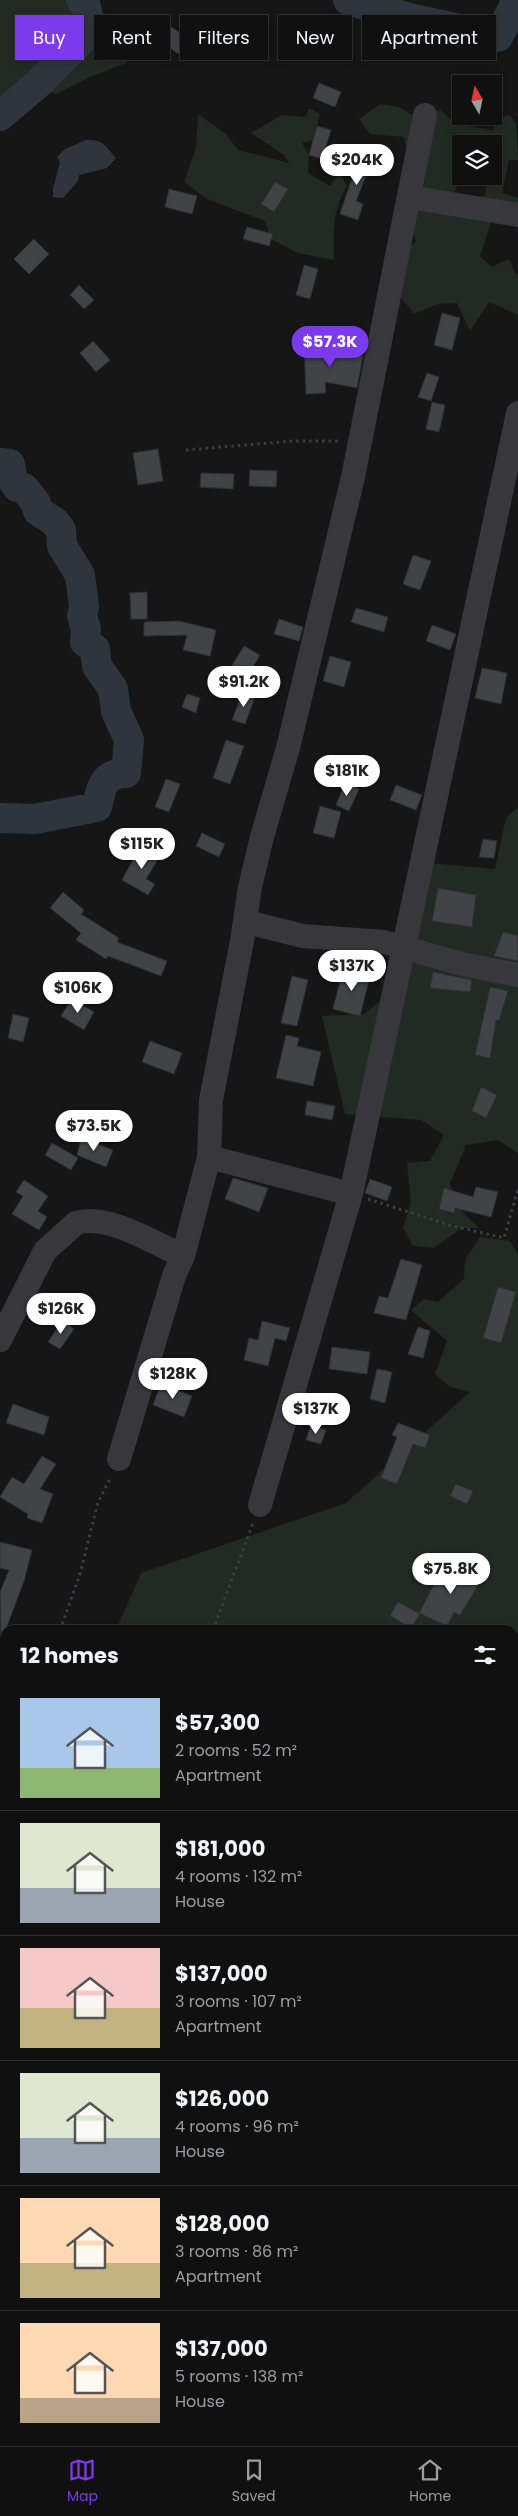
<!DOCTYPE html>
<meta charset="utf-8">
<style>
:root{--surface:#101011;--page:#19191a;--text:#f1f3f6;--muted:#9c9d9f;--line:#303031;--accent:#7c3aed}
body{margin:0;font-family:Poppins,sans-serif;background:var(--page);color:var(--text);height:100vh;display:flex;flex-direction:column;font-size:19px;white-space:nowrap}
*{box-sizing:border-box;margin:0}
p{font-size:16px;color:var(--muted)}
.icon{flex:none;width:28px;height:28px;fill:none;stroke:currentColor;stroke-width:2;stroke-linecap:round;stroke-linejoin:round}
.map{position:relative;flex:1;overflow:hidden}
.side{position:absolute;left:0px;top:1625px;width:519px;height:821px;display:flex;flex-direction:column;background:var(--surface);border-radius:15px 15px 0 0;box-shadow:0 2px 8px #0003,0 0 0 1px var(--line)}
.side>*{flex:none}
.banner{position:absolute;left:15px;top:15px;width:489px;height:45px;display:flex;gap:10px}
.needle{width:32px;rotate:351deg}
.tools{position:absolute;left:452px;top:75px;display:grid;gap:10px}
.tools a{display:grid;place-items:center;width:50px;height:50px;border-radius:0px;background:var(--surface);box-shadow:0 2px 8px #0003,0 0 0 1px var(--line);font-size:25px}
.price{position:absolute;translate:-50% -42px;padding:0 11px;border-radius:18px;background:#fff;color:#222;font-size:16px;line-height:32px;filter:drop-shadow(0 1px 2px #0008)}
.price::after{content:'';position:absolute;left:50%;top:30px;width:15px;height:11px;margin-left:-8px;background:inherit;clip-path:polygon(0 0,100% 0,50% 100%)}
.price.on{background:var(--accent);color:#fff}
ul{padding:0;list-style:none}
li{display:flex;align-items:center;gap:15px;height:125px;padding:0 20px}
li+li{border-top:1px solid var(--line)}
li span{display:grid;place-items:center;flex:none;width:140px;height:100px;border-radius:0px;color:#555}
li>.icon{margin-inline-start:auto}
span .icon{width:60px;height:60px;fill:#fffc;stroke-width:1}
li b{font-size:21px}
h2{display:flex;justify-content:space-between;align-items:center;height:60px;padding:0 20px;font-size:21px}
.pill{padding:0 18px;border-radius:0px;background:var(--surface);box-shadow:0 2px 8px #0003,0 0 0 1px var(--line);font-size:18px;line-height:45px}
.pill.on{background:var(--accent);color:#fff}
.tabs{display:flex;justify-content:space-around;align-items:center;height:70px;border-top:1px solid var(--line);background:var(--surface);font-size:14px;color:var(--muted)}
.tabs a{display:grid;justify-items:center;gap:2px}
.tabs .on{color:var(--accent)}
.map>svg:first-child{display:block}
.green{fill:#222a24}
.water{fill:#2e353d}
.lines{fill:none;stroke-linecap:round;stroke-linejoin:round}
.river{stroke:#2e353d;stroke-width:30}
.building{fill:#424347;stroke:#303033}
.path{stroke:#3d3e43;stroke-width:3;stroke-dasharray:2.5 4;stroke-linecap:butt}
.minor{stroke:#37373c;stroke-width:24}
</style>
<div class="map">
<svg width="518" height="2446" viewBox="0 0 518 2446">
<rect width="100%" height="100%" fill="#161617"/>
<path class="green" d="M0 0H88L112 20 126 63 90 77 56 94 16 83 0 97Z
M380 104 399 107 418 118 440 110 458 125 494 130V118L510 115 516 124 518 160H509L502 193 518 198V207L484 200 488 176H494V144H491V138L451 133V152L460 182 442 212 492 219 480 256 492 267 509 259 516 275 518 273V315L489 302 470 331 457 303 437 304 414 314 400 296 391 263 416 241 400 202 417 206 425 180 409 165 404 137 370 134 359 119Z
M309 108 320 114 313 140 302 143 309 155 308 173 330 186 339 173 347 186C332 211 333 231 334 260L298 253 271 239 265 221 207 199 184 182 196 148 198 114 227 135 238 150 289 163 284 155 251 133 282 115 306 117Z
M518 807V1153L498 1140 466 1145 450 1183 459 1209 479 1228H462L434 1248 413 1246 403 1228 411 1203 407 1163 430 1161 444 1135 421 1120 345 1114 322 1016 364 1014 401 984 429 863 495 869 506 818Z
M480 1237 510 1241 518 1255V1799H514V1630H116L141 1573 346 1503 470 1392 450 1387 435 1374 447 1341 411 1310 424 1299 438 1302 464 1279 465 1260Z"/>
<path class="water" d="M86 140C105 140 104 145 116 158L107 168 79 175 78 181 63 198 53 197V189L60 162 57 157 65 149Z"/>
<g class="lines">
<path class="river" d="M348 0 413 19 498 37 515 4H518
M0 116 40 82 91 31 85 3 81 0
M0 463 10 464 13 481 17 487 24 488 36 503 38 511 55 522 61 530 62 546 80 575 84 607 82 616 86 629 85 642 95 649 97 666 113 689 116 711 129 740 126 773C103 773 101 788 97 807L35 819 0 818"/>
</g>
<path class="building" d="M158 18 189 39 179 54 148 34Z
M319 83 341 92 335 107 313 98Z
M317 126 331 130 322 159 309 155Z
M361 151 374 156 356 201 363 204 358 220 340 214 352 178 350 177Z
M275 182 288 189 274 212 261 204Z
M169 189 197 196 192 214 165 207Z
M247 227 273 234 269 246 243 239Z
M34 239 49 254 29 274 14 259Z
M304 265 318 269 310 299 296 295Z
M79 285 94 300 84 309 70 295Z
M442 313 460 318 452 350 434 345Z
M93 341 110 360 96 372 80 353Z
M324 343V348L363 355 357 388 325 382 326 393 306 394 304 345Z
M427 373 439 377 431 401 418 397Z
M432 402 445 405 439 432 426 429Z
M158 449 163 481 138 485 133 453Z
M250 470 277 471 276 487 249 486Z
M201 473 234 474 233 489 200 487Z
M413 555 431 561 420 590 403 584Z
M147 592V619H131L130 593Z
M356 608 388 617 384 632 351 622Z
M279 619 303 627 299 641 274 634Z
M179 621 216 630 210 656 183 650 187 635 144 636V622Z
M432 625 456 634 450 650 426 641Z
M244 646 260 655 244 682 228 672Z
M330 656 351 662 344 687 323 681Z
M482 668 507 673 501 704 475 698Z
M243 692 255 697 245 724 232 720Z
M187 694 200 698 196 713 182 707Z
M226 740 244 746 230 784 213 778Z
M166 779 180 784 169 812 155 807Z
M345 783 359 789 349 811 336 805Z
M396 785 422 795 416 810 390 800Z
M320 806 341 812 334 838 313 833Z
M202 833 225 844 219 857 196 846Z
M483 839 497 841 494 858 479 857Z
M141 845 160 856 146 879 155 884 148 895 122 880Z
M438 888 476 895 472 927 432 921Z
M63 892 84 910 81 914 119 938 117 942 167 961 161 976 108 956 106 959 76 940 81 933 50 908Z
M503 932 518 936V961L494 956Z
M343 969 370 976 360 1016 333 1009Z
M433 972 472 980 470 992 430 988Z
M292 976 308 980 297 1026 281 1023Z
M490 987 508 991 499 1021 496 1020 490 1058 475 1055Z
M72 999 94 1012 84 1030 61 1016Z
M13 1014 29 1018 23 1042 8 1038Z
M286 1035 299 1038 297 1046 321 1052 313 1086 276 1078Z
M150 1041 182 1053 174 1074 142 1062Z
M481 1087 497 1095 486 1118 472 1111Z
M307 1101 335 1106 332 1120 305 1115Z
M81 1138 113 1150 106 1167 77 1155Z
M52 1143 78 1158 71 1170 45 1155Z
M233 1178 268 1188 259 1212 225 1199Z
M370 1179 392 1187 387 1201 365 1193Z
M24 1180 48 1196 38 1211 47 1217 39 1230 12 1214 23 1196 16 1192Z
M476 1187 498 1192 491 1217 455 1208 454 1213 439 1209 444 1188 473 1197Z
M401 1259 422 1265 406 1320 374 1313 379 1296 388 1298Z
M498 1287 516 1292 501 1343 483 1338Z
M62 1321 74 1329 60 1349 48 1342Z
M262 1321 290 1328 286 1341 275 1338 268 1366 244 1360 249 1338 258 1340Z
M418 1327 430 1331 423 1358 408 1354Z
M332 1347 370 1352 367 1374 329 1369Z
M377 1369 392 1372 385 1403 370 1399Z
M161 1384 192 1396 184 1417 153 1405Z
M13 1404 49 1417 44 1435 6 1423Z
M398 1423 430 1435 425 1448 413 1444 397 1484 381 1478 397 1437 392 1435Z
M311 1425 326 1430 321 1444 306 1440Z
M42 1456 56 1464 40 1489 53 1494 42 1523 27 1518 28 1514 0 1497 12 1477 24 1484Z
M456 1484 473 1491 467 1504 450 1496Z
M0 1542 32 1550 24 1581 1 1642 0 1592 9 1570 0 1568Z
M468 1563 485 1574 460 1615 454 1612 447 1626 419 1613 439 1575 455 1584Z
M398 1602 420 1614 411 1628 390 1616Z"/>
<g class="lines">
<path class="path" d="M186 450 293 441H340
M368 1199 449 1225 504 1238 518 1189
M60 1630 80 1574 98 1502 111 1477
M213 1630 253 1523
M0 2004 5 2006"/>
<path class="minor" d="M409 197 518 215
M246 922 303 936 384 942 462 964 518 975
M209 1157 351 1194
M0 1340 45 1251 76 1223C107 1213 154 1243 183 1256
M119 1459 174 1276 183 1256 209 1157 211 1100 242 941 250 887 262 837 288 748 353 477 425 115
M260 1505 351 1194 518 413
M514 1870 518 1864
M514 2102 518 2105
M410 2441 424 2446
M111 2446 118 2441"/>
</g>
</svg>
<div class="tools">
<a><svg class="needle" viewBox="-14 -14 28 28"><path d="M0-13l5 13h-10z" fill="#e53935"/><path d="M0 13l5-13h-10z" fill="#9c9d9f"/></svg></a>
<a><svg class="icon" aria-label="layers" viewBox="0 0 24 24"><path d="M12 4l9 5-9 5-9-5zM3 14l9 5 9-5"/></svg></a>
</div>
<b class="price" style="left:357px;top:186px">$204K</b>
<b class="price on" style="left:330px;top:368px">$57.3K</b>
<b class="price" style="left:244px;top:708px">$91.2K</b>
<b class="price" style="left:347px;top:797px">$181K</b>
<b class="price" style="left:142px;top:870px">$115K</b>
<b class="price" style="left:352px;top:992px">$137K</b>
<b class="price" style="left:78px;top:1014px">$106K</b>
<b class="price" style="left:94px;top:1152px">$73.5K</b>
<b class="price" style="left:61px;top:1335px">$126K</b>
<b class="price" style="left:173px;top:1400px">$128K</b>
<b class="price" style="left:316px;top:1435px">$137K</b>
<b class="price" style="left:451px;top:1595px">$75.8K</b>
<div class="banner">
<a class="pill on">Buy</a>
<a class="pill">Rent</a>
<a class="pill">Filters</a>
<a class="pill">New</a>
<a class="pill">Apartment</a>
</div>
<section class="side">
<h2>12 homes<svg class="icon" aria-label="filters" viewBox="0 0 24 24"><path d="M4 7h16M4 17h16"/><circle cx="9" cy="7" r="2"/><circle cx="15" cy="17" r="2"/></svg></h2>
<ul>
<li><span style="background:linear-gradient(#a9c7e8 70%,#8fb573 0)"><svg class="icon" aria-label="home" viewBox="0 0 24 24"><path d="M3 11l9-7 9 7M6 9v11h12V9"/></svg></span><div><b>$57,300</b><p>2 rooms · 52 m²</p><p>Apartment</p></div></li>
<li><span style="background:linear-gradient(#dfe7d0 65%,#9aa5b1 0)"><svg class="icon" aria-label="home" viewBox="0 0 24 24"><path d="M3 11l9-7 9 7M6 9v11h12V9"/></svg></span><div><b>$181,000</b><p>4 rooms · 132 m²</p><p>House</p></div></li>
<li><span style="background:linear-gradient(#f6c9c9 60%,#c2b280 0)"><svg class="icon" aria-label="home" viewBox="0 0 24 24"><path d="M3 11l9-7 9 7M6 9v11h12V9"/></svg></span><div><b>$137,000</b><p>3 rooms · 107 m²</p><p>Apartment</p></div></li>
<li><span style="background:linear-gradient(#dfe7d0 65%,#9aa5b1 0)"><svg class="icon" aria-label="home" viewBox="0 0 24 24"><path d="M3 11l9-7 9 7M6 9v11h12V9"/></svg></span><div><b>$126,000</b><p>4 rooms · 96 m²</p><p>House</p></div></li>
<li><span style="background:linear-gradient(#ffd9b3 65%,#c2b280 0)"><svg class="icon" aria-label="home" viewBox="0 0 24 24"><path d="M3 11l9-7 9 7M6 9v11h12V9"/></svg></span><div><b>$128,000</b><p>3 rooms · 86 m²</p><p>Apartment</p></div></li>
<li><span style="background:linear-gradient(#ffd9b3 75%,#b9a48a 0)"><svg class="icon" aria-label="home" viewBox="0 0 24 24"><path d="M3 11l9-7 9 7M6 9v11h12V9"/></svg></span><div><b>$137,000</b><p>5 rooms · 138 m²</p><p>House</p></div></li>
</ul>
</section>
</div>
<nav class="tabs">
<a class="on"><svg class="icon" aria-label="map" viewBox="0 0 24 24"><path d="M3 6l6-2 6 2 6-2v14l-6 2-6-2-6 2zM9 4v14M15 6v14"/></svg>Map</a>
<a><svg class="icon" aria-label="saved" viewBox="0 0 24 24"><path d="M7 4h10v16l-5-4-5 4z"/></svg>Saved</a>
<a><svg class="icon" aria-label="home" viewBox="0 0 24 24"><path d="M3 11l9-7 9 7M6 9v11h12V9"/></svg>Home</a>
</nav>
